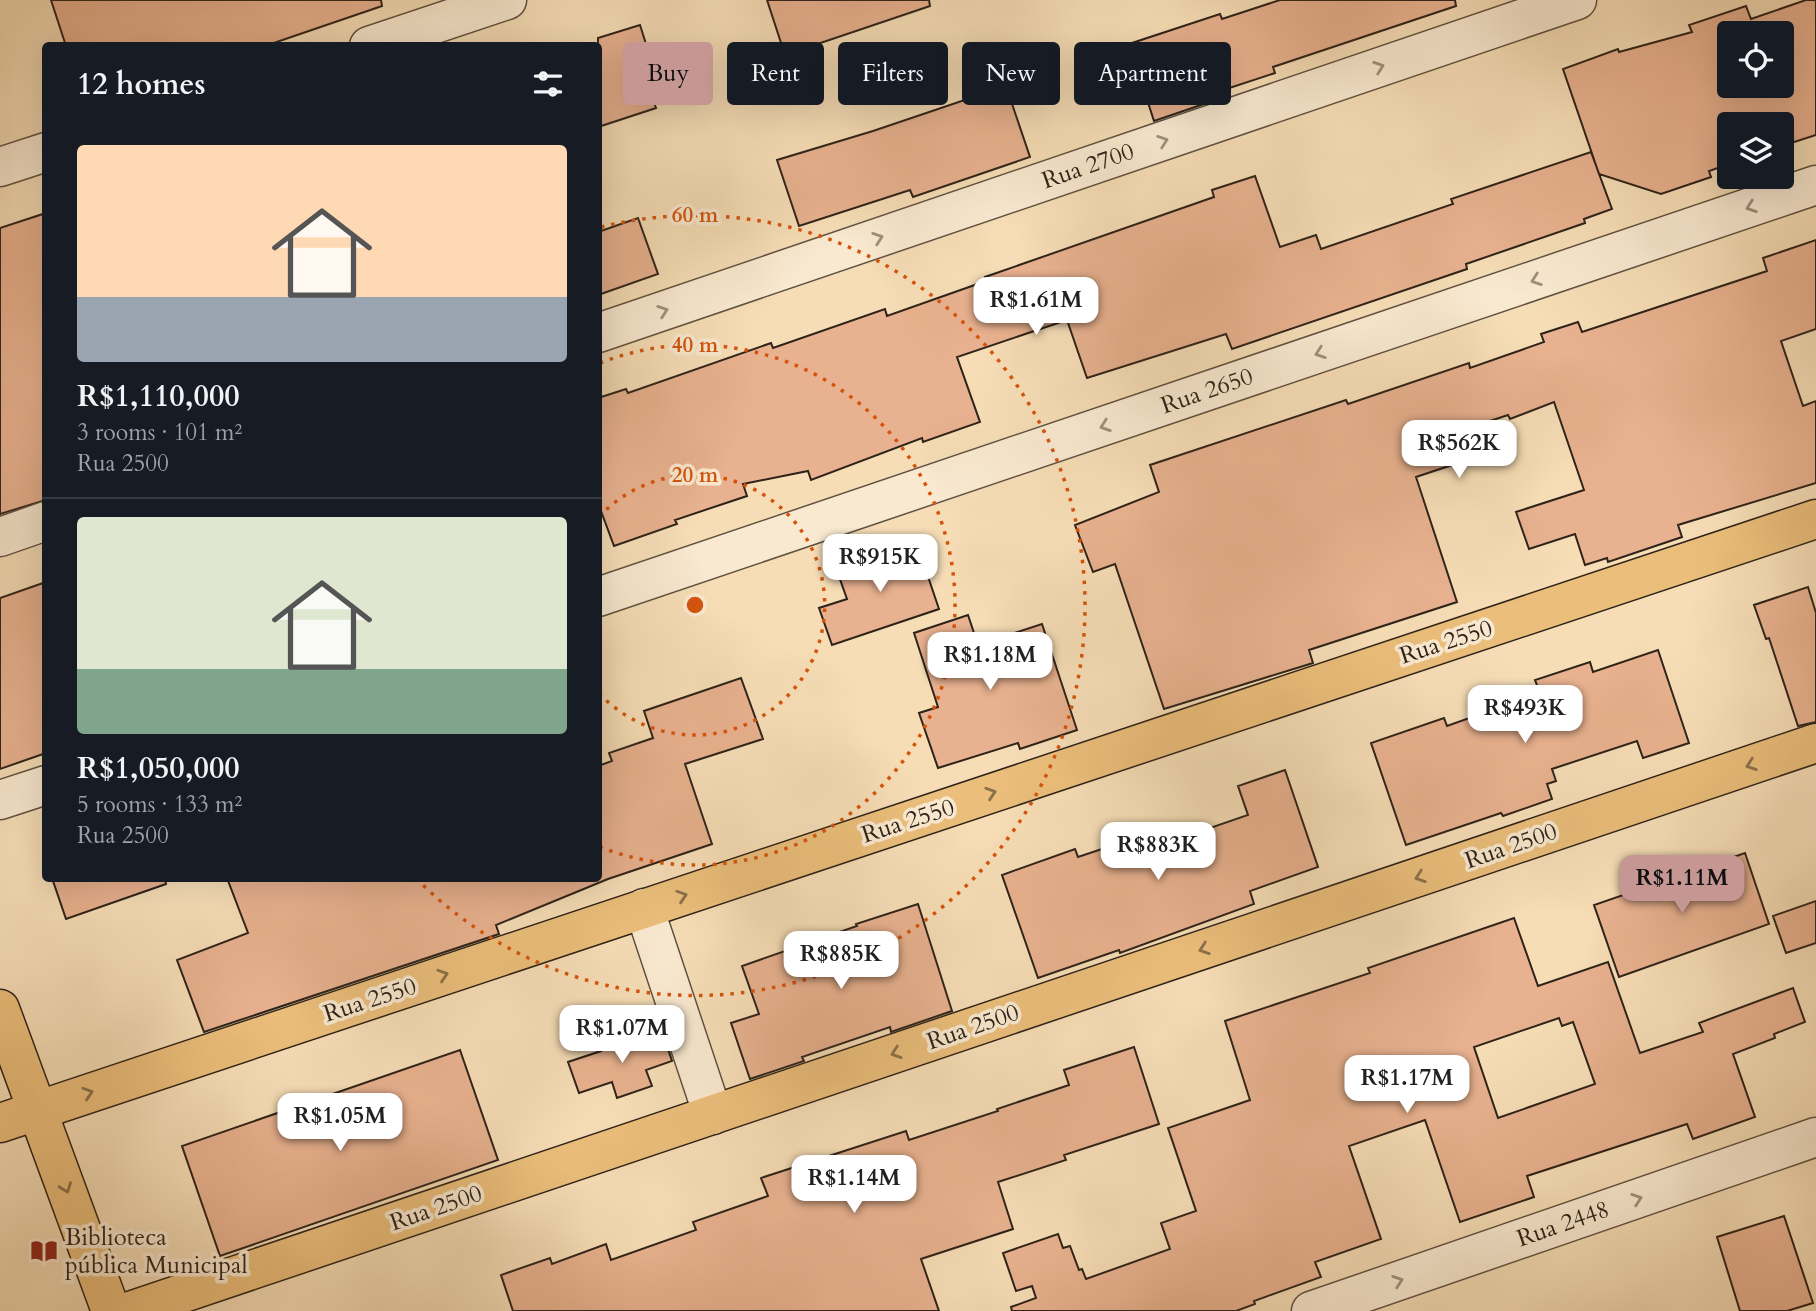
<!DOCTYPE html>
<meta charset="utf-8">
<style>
:root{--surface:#171b24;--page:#242831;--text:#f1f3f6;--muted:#9ea1a6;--line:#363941;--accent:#c59692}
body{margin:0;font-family:Cardo,serif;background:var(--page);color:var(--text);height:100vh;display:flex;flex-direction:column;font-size:26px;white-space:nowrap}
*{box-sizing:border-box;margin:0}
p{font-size:23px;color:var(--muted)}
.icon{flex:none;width:38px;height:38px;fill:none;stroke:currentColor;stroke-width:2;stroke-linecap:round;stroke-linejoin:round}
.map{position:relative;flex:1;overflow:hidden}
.sheet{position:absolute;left:42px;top:42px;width:560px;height:840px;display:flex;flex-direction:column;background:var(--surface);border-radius:7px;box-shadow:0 7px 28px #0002}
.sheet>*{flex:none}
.guide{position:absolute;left:623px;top:42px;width:665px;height:63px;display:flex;gap:14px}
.controls{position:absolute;left:1717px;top:21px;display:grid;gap:14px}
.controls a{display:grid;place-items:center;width:77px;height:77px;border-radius:7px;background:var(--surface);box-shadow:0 7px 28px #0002;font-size:35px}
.price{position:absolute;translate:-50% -60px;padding:0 16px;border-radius:14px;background:#fff;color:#222;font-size:23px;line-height:46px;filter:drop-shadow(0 2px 4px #0008)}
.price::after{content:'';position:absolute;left:50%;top:42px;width:21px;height:16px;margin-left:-10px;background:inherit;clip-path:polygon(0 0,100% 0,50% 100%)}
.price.active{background:var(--accent);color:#111}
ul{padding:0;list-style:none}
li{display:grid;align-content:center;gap:14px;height:371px;padding:0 35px}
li+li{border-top:2px solid var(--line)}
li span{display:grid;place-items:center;height:217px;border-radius:7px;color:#555}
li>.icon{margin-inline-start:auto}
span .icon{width:126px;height:126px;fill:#fffc;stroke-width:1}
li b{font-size:30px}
h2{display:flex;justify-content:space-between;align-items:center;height:84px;padding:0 35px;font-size:30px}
.tag{padding:0 24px;border-radius:7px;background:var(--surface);box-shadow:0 7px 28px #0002;font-size:24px;line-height:63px}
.tag.active{background:var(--accent);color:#111}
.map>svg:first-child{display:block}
.building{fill:#e8b18f;stroke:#2e2319;stroke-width:2;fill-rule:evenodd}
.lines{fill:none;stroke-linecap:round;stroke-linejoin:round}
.minor-casing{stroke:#605240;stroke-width:41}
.major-casing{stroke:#2e2319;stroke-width:41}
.minor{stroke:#f9e9d0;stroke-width:38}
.major{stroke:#ebbe7b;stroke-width:38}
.oneway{stroke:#9e907e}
.oneway2{stroke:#8c704a}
.ring{fill:none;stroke:#d5540d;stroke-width:3.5;stroke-dasharray:3.5 7}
.labels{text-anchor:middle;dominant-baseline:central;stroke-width:7;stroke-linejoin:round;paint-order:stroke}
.street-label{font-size:24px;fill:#2e2319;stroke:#f9e9d0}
.poi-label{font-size:24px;fill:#2e2319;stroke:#f9e9d0;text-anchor:start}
.centre{fill:#d5540d;stroke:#f9e9d0;stroke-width:3.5}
.ring-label{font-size:21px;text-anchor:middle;font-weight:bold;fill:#d5540d;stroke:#f9e9d0;stroke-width:7;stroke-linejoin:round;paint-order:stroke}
</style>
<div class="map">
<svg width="1816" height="1311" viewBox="0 0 1816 1311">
<rect width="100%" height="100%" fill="#f6ddb6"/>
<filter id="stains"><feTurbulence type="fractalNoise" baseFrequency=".00286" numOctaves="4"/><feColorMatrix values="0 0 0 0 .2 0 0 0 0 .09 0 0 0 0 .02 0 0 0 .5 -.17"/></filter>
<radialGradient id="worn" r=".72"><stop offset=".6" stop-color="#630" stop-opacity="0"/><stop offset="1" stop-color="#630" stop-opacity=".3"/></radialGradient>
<path class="building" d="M51 0H381L382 6 265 46H66Z
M767 0H929L930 6 785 55Z
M1280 0H1455L1456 6 1273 67 1275 73 1211 94 1207 103 1154 121 1129 44 1220 14 1222 19Z
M1806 0H1816V135L1782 146V124H1729V164L1709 171 1711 177 1661 194 1599 174 1563 69 1618 49 1619 52 1692 32 1689 25 1746 6 1751 19ZM1729 33H1782V86H1729Z
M640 25 654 69 644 72 656 108 598 127V38Z
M1006 86 1030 157 913 197 910 190 799 226 777 160 873 131Z
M1591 152 1612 209 1584 219 1585 223 1466 264 1467 269 1232 349 1226 334 1087 378 1067 320 957 357 980 422 923 442 922 438 811 480 808 471 743 484 747 496 675 520 677 524 614 546 598 503V398L626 389 628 393 771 343 773 348 885 309 887 316 986 281 985 277 1214 197 1212 190 1255 176 1280 247 1316 235 1321 249 1453 204 1451 199Z
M46 213V500L0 514V228Z
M638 218 658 274 598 295V232Z
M1816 240V329L1781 341 1803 406 1816 401V483L1678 525 1682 537 1608 562 1607 558 1585 565 1575 534 1529 549 1516 512 1584 490 1554 402 1510 419 1508 415 1445 436 1455 464 1416 477 1457 602 1309 650 1313 663 1164 709 1115 564 1093 572 1075 525 1159 492 1150 465 1346 400 1348 404 1469 363 1470 368 1544 342 1541 334 1578 322 1582 332 1767 271 1763 258Z
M916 541 939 609 832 645 819 608 847 599 836 568Z
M46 582V753L0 769V598Z
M1808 587 1816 613V722L1798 726 1769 638 1766 639 1754 605Z
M968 615 978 645 1042 624 1077 730 1020 749 1018 743 938 768 919 713 938 707 914 633Z
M1658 650 1689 743 1643 758 1637 741 1552 769 1556 781 1547 784 1552 799 1503 816 1501 813 1406 845 1371 743 1444 718 1447 726 1540 693 1535 680 1590 662 1593 672Z
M741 678 763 739 685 764 712 844 608 879 496 925 499 934 204 1032 177 960 248 933 227 878H598V766L612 761 609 753 653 738 644 711Z
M1285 770 1318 867 1250 891 1254 904 1120 953 1119 950 1038 978 1002 875 1075 849 1078 857 1150 833 1155 847 1248 815 1238 786Z
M1745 853 1769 924 1619 977 1594 905Z
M52 878H165L166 884 66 919Z
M1816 901V943L1786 953 1773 916Z
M918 904 952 1011 891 1032 890 1027 802 1057 804 1061 750 1079 731 1023 759 1014 742 966 857 926 856 924Z
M1514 918 1538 986 1608 962 1640 1053 1703 1032 1699 1023 1793 988 1805 1022 1774 1034 1775 1038 1733 1054 1755 1117 1693 1139 1687 1124 1527 1176 1534 1197 1460 1222 1425 1120 1349 1146 1381 1239 1315 1262 1321 1277 1254 1301 1255 1304 1236 1311H1012L1011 1307 1036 1298 1032 1286 1016 1291 1003 1253 1058 1234 1063 1248 1070 1246 1079 1270 1082 1269 1086 1279 1170 1249 1161 1223 1196 1211 1168 1128 1250 1100 1225 1021 1370 973 1368 968ZM1559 1018 1562 1026 1573 1022 1595 1084 1498 1118 1474 1047Z
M662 1031 672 1061 646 1070 652 1086 617 1098 612 1082 579 1093 568 1062 601 1051 599 1045H608L634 1036 635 1040Z
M1134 1047 1159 1124 1064 1155 1066 1160 998 1182 1013 1229 921 1259 939 1311H513L501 1275 550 1258 552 1264 606 1244 611 1260 696 1230 693 1222 768 1196 761 1178 906 1131 909 1140 998 1111 997 1109 1069 1085 1064 1070Z
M460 1050 498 1160 220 1256 182 1146Z
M1784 1216 1813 1303 1787 1311H1740L1717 1237Z"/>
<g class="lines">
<g class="minor-casing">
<path id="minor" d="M369 46 507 0
M0 167 46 152
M598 333 1577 0
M0 537 46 521
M598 597 1816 185
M0 800 46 785
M644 908 713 1115
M1311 1311 1816 1137"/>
</g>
<g class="major-casing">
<path id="major" d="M0 1009 111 1311
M0 1123 1816 519
M130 1311 1816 743"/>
</g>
<use href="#minor" class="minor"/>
<use href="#major" class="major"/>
</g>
<defs><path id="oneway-chevron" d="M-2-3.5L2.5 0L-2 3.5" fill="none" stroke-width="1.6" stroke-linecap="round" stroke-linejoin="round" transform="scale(1.75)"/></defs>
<g class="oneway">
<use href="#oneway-chevron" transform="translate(1379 67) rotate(-19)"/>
<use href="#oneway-chevron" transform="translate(1163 141) rotate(-19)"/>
<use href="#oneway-chevron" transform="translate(1751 207) rotate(161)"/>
<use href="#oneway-chevron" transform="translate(878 238) rotate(-19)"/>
<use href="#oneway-chevron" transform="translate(1536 280) rotate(161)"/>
<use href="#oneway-chevron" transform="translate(663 311) rotate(-19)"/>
<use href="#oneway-chevron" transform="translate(1320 353) rotate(161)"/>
<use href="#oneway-chevron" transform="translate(1105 426) rotate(161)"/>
<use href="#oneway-chevron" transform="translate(1637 1199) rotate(-19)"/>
<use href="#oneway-chevron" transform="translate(1398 1281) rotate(-19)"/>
</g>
<g class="oneway2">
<use href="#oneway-chevron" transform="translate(1751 765) rotate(161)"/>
<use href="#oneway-chevron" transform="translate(991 793) rotate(-18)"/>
<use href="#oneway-chevron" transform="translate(1420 877) rotate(161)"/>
<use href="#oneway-chevron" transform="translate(682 896) rotate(-18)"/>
<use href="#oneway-chevron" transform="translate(1204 949) rotate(161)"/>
<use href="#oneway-chevron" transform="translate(443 975) rotate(-18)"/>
<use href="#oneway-chevron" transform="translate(896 1053) rotate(161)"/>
<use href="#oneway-chevron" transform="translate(88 1093) rotate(-18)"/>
<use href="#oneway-chevron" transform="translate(66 1188) rotate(70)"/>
</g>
<g class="ring">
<path d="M599 517A130 130 0 1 1 599 693"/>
<path d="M600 363A260 260 0 1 1 600 847"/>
<path d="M601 227A390 390 0 1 1 419 881"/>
</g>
<defs>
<g id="library-bare" transform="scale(2.1)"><path d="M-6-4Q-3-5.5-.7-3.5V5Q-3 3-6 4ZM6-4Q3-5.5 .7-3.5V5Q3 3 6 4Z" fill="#8f2418" stroke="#f9e9d0" stroke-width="2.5" paint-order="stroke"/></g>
</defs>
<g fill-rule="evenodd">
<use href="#library-bare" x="44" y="1251"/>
</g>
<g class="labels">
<g class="street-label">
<text transform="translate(1088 166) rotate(-19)">Rua 2700</text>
<text transform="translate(1207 391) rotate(-19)">Rua 2650</text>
<text transform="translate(1446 642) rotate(-18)">Rua 2550</text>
<text transform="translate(908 821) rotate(-18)">Rua 2550</text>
<text transform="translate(1511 846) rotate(-19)">Rua 2500</text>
<text transform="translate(370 1000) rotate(-18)">Rua 2550</text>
<text transform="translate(973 1027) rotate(-19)">Rua 2500</text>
<text transform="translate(436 1208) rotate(-19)">Rua 2500</text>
<text transform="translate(1563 1224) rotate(-19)">Rua 2448</text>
</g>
<g class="poi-label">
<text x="65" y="1237">Biblioteca<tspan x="65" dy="28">pública Municipal</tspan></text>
</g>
</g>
<circle cx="695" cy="605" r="10" class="centre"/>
<g class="ring-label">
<text x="695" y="222">60 m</text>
<text x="695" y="352">40 m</text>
<text x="695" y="482">20 m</text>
</g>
<rect width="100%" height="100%" filter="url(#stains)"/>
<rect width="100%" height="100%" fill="url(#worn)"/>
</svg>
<div class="controls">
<a><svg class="icon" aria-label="locate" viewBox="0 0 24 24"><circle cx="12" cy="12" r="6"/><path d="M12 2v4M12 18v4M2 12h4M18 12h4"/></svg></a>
<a><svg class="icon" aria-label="layers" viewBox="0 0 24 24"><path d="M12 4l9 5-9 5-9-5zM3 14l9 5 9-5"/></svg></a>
</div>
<b class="price" style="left:1036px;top:337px">R$1.61M</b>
<b class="price" style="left:1459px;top:480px">R$562K</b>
<b class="price" style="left:880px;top:594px">R$915K</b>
<b class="price" style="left:990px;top:692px">R$1.18M</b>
<b class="price" style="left:1525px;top:745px">R$493K</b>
<b class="price" style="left:1158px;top:882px">R$883K</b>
<b class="price active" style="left:1682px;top:915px">R$1.11M</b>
<b class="price" style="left:841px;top:991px">R$885K</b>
<b class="price" style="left:622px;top:1065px">R$1.07M</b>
<b class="price" style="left:1407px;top:1115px">R$1.17M</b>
<b class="price" style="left:340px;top:1153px">R$1.05M</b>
<b class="price" style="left:854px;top:1215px">R$1.14M</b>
<div class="guide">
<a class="tag active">Buy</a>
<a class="tag">Rent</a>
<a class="tag">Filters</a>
<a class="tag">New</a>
<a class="tag">Apartment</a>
</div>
<section class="sheet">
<h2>12 homes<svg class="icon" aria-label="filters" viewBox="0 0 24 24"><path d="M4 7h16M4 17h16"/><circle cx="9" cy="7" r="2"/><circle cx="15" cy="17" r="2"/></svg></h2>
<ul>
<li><span style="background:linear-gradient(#ffd9b3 70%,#9aa5b1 0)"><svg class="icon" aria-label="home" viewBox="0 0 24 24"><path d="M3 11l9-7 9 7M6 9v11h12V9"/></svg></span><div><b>R$1,110,000</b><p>3 rooms · 101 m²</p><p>Rua 2500</p></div></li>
<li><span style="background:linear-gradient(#dfe7d0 70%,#7fa58c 0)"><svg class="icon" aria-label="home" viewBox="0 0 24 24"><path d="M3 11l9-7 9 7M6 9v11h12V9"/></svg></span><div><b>R$1,050,000</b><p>5 rooms · 133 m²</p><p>Rua 2500</p></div></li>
</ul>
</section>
</div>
